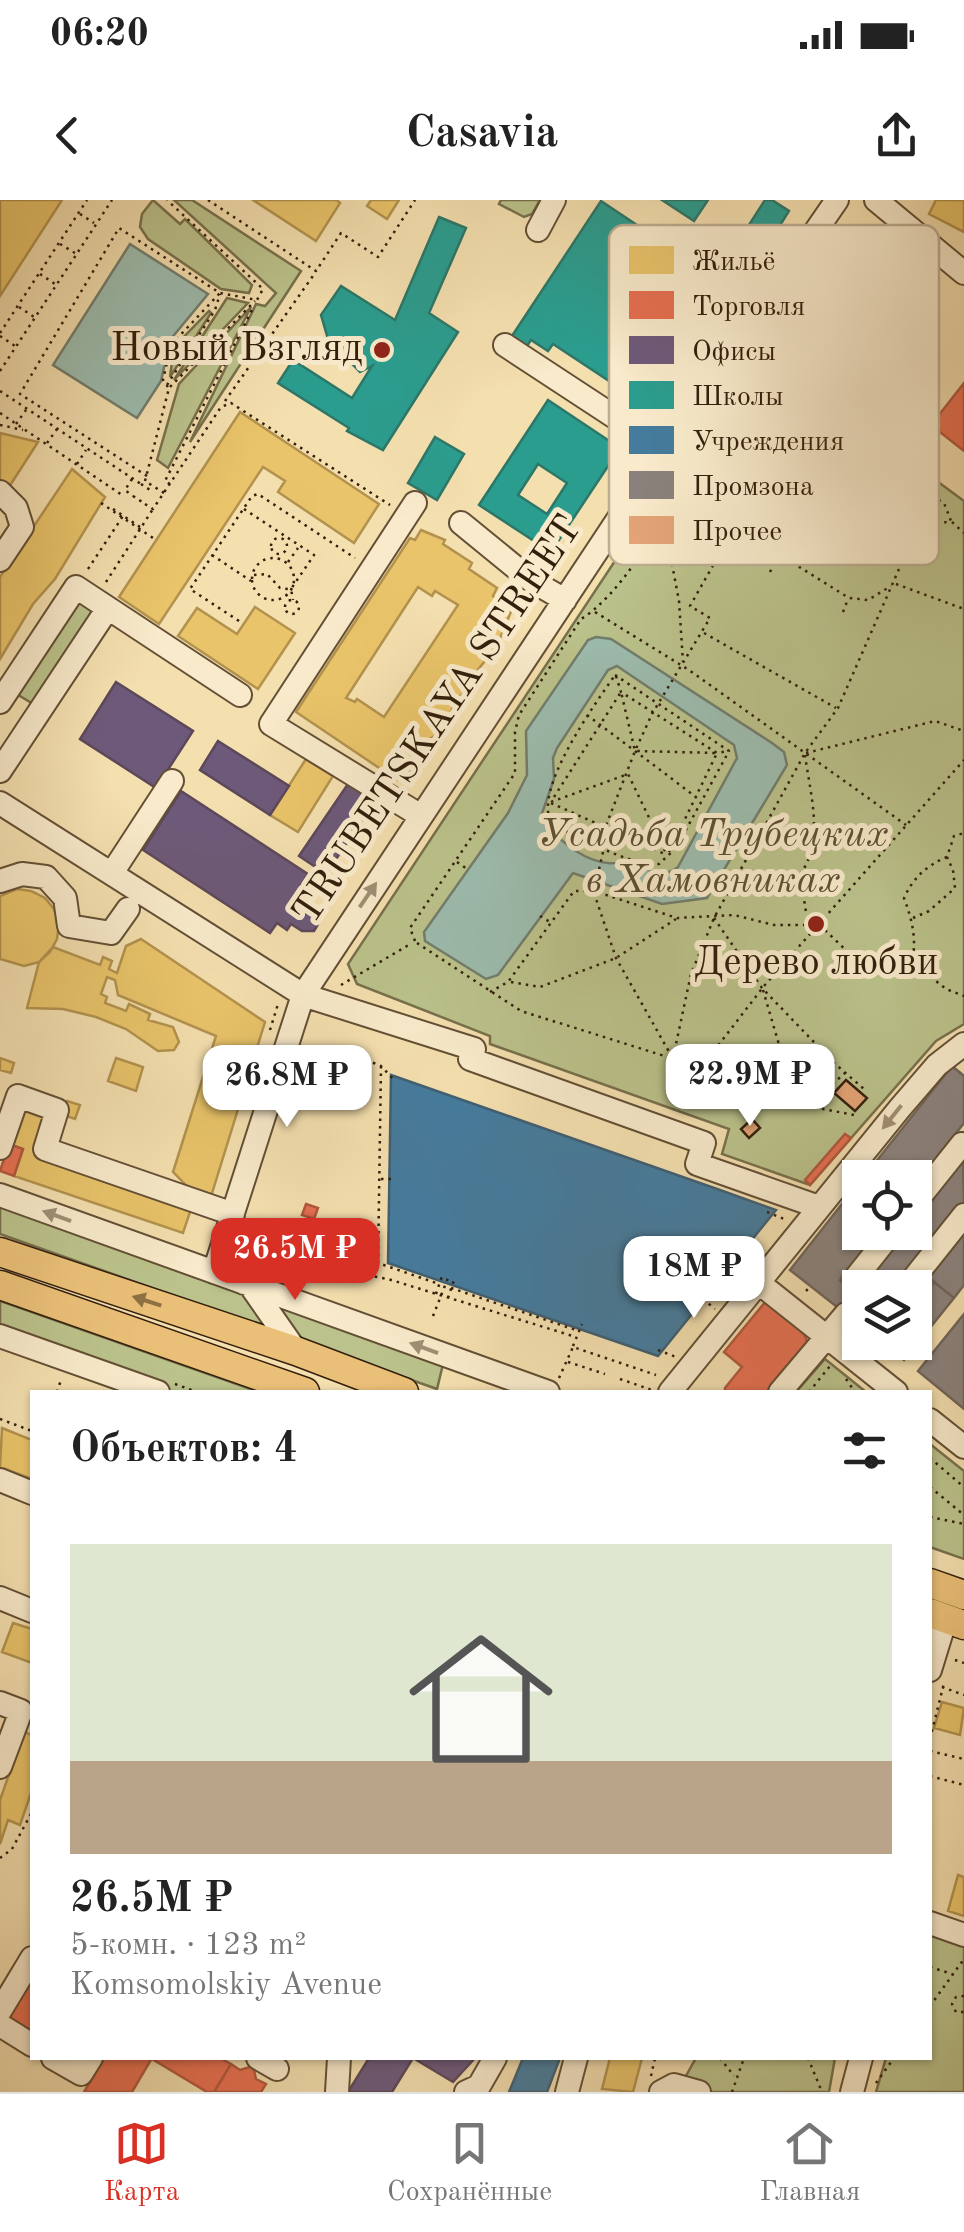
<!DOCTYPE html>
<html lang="ru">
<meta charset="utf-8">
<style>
:root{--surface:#fff;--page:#f2f2f2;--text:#222;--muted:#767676;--line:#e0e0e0;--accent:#d93025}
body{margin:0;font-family:"Old Standard TT",serif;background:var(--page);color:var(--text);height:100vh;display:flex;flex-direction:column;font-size:38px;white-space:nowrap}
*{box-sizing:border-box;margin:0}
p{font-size:32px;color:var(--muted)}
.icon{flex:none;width:55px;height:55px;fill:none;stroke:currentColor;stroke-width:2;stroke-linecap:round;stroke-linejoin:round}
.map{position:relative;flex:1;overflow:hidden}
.drawer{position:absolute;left:30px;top:1190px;width:902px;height:670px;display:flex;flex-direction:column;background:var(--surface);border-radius:0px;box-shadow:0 2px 8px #0004}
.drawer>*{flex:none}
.buttons{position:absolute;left:842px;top:960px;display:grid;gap:20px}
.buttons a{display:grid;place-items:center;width:90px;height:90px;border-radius:0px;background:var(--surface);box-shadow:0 2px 8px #0004;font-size:50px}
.price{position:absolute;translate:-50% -85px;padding:0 22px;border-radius:20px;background:#fff;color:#222;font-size:32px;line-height:65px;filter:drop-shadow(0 2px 5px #0008)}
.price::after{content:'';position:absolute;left:50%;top:60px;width:30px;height:22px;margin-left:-15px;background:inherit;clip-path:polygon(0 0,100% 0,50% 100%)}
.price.on{background:var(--accent);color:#fff}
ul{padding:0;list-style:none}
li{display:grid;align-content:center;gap:20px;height:530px;padding:0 40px}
li span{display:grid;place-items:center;height:310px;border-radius:0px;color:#555}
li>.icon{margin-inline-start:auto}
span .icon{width:180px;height:180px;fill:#fffc;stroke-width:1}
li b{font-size:42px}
h2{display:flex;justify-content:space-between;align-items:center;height:120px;padding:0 40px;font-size:42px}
.status{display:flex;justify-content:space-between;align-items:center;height:70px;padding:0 50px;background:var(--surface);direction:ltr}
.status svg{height:28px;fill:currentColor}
header{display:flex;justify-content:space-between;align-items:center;height:130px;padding:0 40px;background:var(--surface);font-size:45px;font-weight:800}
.tab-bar{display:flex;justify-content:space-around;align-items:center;height:140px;border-top:2px solid var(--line);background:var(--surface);font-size:28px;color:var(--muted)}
.tab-bar a{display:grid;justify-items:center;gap:5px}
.tab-bar .on{color:var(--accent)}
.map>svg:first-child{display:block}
.green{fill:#bbc28b;stroke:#77704c;stroke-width:2.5}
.water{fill:#9cbcae;stroke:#727d6d;stroke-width:2.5;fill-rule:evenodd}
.homes{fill:#e9c46a;stroke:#b2924e;stroke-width:2.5;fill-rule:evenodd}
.shops{fill:#e76f51;stroke:#b1573c;stroke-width:2.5}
.offices{fill:#6d597a;stroke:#5c4859;stroke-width:2.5}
.schools{fill:#2a9d8f;stroke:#2d7768;stroke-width:2.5;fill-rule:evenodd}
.public{fill:#457b9d;stroke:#405f72;stroke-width:2.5}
.industry{fill:#8a817c;stroke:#70645a;stroke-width:2.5}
.building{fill:#e4a477;stroke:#331f0c;stroke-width:2.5}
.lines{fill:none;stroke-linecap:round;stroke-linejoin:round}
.minor-tunnel{stroke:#cdb98e;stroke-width:22;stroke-dasharray:22 11;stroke-linecap:butt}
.minor-casing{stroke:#634f35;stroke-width:26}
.major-casing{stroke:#331f0c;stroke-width:31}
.path{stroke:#331f0c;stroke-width:2.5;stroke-dasharray:2.5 5;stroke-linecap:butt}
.minor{stroke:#f8eacb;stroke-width:22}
.major{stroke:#eac078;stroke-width:28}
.path-bridge{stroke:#331f0c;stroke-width:2.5;stroke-dasharray:2.5 5;stroke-linecap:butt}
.oneway{fill:#9f8f75}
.oneway2{fill:#8e7042}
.poi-dot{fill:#8f2418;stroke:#f8eacb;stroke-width:4}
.labels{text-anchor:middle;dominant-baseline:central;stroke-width:10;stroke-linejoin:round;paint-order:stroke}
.poi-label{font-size:40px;fill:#331f0c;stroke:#f8eacb;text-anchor:end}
.street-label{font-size:40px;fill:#331f0c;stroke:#f8eacb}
.park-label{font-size:40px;font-style:italic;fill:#5c5032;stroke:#f8eacb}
.key{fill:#f8eacb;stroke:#bdad92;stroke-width:2.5}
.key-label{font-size:28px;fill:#331f0c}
</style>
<div class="status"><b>06:20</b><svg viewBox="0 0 49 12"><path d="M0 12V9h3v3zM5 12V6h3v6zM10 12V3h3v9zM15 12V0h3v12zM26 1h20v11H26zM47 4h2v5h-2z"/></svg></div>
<header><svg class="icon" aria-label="back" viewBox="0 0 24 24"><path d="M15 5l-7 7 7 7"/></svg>Casavia<svg class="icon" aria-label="share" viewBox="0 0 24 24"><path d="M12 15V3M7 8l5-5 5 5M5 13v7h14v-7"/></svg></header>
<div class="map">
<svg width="964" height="1892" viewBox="0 0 964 1892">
<rect width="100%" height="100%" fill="#f4dfaf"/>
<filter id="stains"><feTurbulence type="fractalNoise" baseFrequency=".002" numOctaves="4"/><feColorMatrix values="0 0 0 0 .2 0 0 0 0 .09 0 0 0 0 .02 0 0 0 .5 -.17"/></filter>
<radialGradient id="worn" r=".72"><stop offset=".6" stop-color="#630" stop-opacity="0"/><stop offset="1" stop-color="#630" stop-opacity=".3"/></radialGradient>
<path class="green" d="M153 0 180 24 185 19 252 85 249 93 221 89 148 39 140 27 142 14Z
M174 0H192L301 71 190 242 256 104 265 106 276 93Z
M501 0H540L532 14 524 17 499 4Z
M227 98 248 103 174 180Z
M251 107 168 268 157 260 179 184Z
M209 111 211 113 170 177 174 147Z
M756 148 815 190 784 237 897 309 906 305 926 273 964 301V824L936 841 810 985 722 954 729 929 490 844V836L357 784 348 764Z
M76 401 92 409 93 414 35 505 15 493Z
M0 1005 444 1160 437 1189 0 1034Z
M0 1101 259 1192H171L0 1132Z
M825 1159 866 1192H796Z
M930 1244 964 1271V1359L930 1347Z
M930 1733 964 1745V1892H876L886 1858H930Z
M696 1858H835L829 1892H677Z"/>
<path class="water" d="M130 44 208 94 170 140 161 181 137 218 53 165Z
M596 437 611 439 772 543 784 552 787 565 707 698 662 704 573 673 498 775 486 779 425 741 424 732 508 613 527 575 526 531 588 440ZM617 466 734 545 737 558 678 667C660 682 644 665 624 662 619 662 613 664 608 663 582 661 557 638 540 619L554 579 553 558 557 548 608 470Z"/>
<path class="homes" d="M0 0H62L0 96Z
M253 0H337L340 3 316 41Z
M371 0H399L387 19 367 6Z
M936 0H964V32L929 14Z
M240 212 379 304 354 343 278 292 285 281 263 267 159 424 119 397Z
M0 233 38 242 9 287 0 285Z
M72 269 105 297 55 379 33 404 0 459V377Z
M421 330 445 340 443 344 472 363 469 369 497 388 493 396 512 409 497 446 472 477 468 491 459 497 438 534 426 541 423 553 413 563 406 579 397 580 296 512 410 338 415 340ZM418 387 432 396 435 391 458 405 384 517 357 499 355 502 346 498Z
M255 407 295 433 258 489 178 436 197 408 237 434Z
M306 559 333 576 298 632 270 615Z
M17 689 31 691 45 698 54 709 59 724 57 739 50 752 39 762 24 766 0 759V696Z
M141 739 265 822 209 1003 182 995 185 984 173 972 216 836 118 795 115 780 107 777 101 794 107 797 105 803 126 811 129 804 150 814 148 820 173 827 179 842 174 850 158 851 126 829 96 817 63 809 27 808 39 762 53 747 100 765 103 757 112 761 109 769 117 773 126 746Z
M0 858 14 863 11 873 0 870Z
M116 858 143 867 136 891 108 881Z
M67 901 80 905 75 919 61 914Z
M22 905 51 914 37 954 192 1006 183 1033 14 976 23 949 9 944Z
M2 1228 32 1240V1279L0 1267Z
M13 1423 32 1429V1463L2 1452Z
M942 1502 964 1508 960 1535 934 1528Z
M24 1532 32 1535V1590L20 1625 8 1620 0 1644V1600Z
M958 1675 964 1677V1716L948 1711Z
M610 1858H642L633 1892 602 1889Z"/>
<path class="shops" d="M964 183V251L931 225Z
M845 934 851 938 810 985 805 980Z
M9 944 23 949 14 976 0 971Z
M306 1004 318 1008 314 1019 302 1015Z
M766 1101 802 1129 809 1146 766 1192H725V1188L742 1167 724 1152Z
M32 1767V1841L0 1821Z
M104 1858H152L132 1892H84Z
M220 1858 231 1864 214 1892H207L152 1859Z
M231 1864 240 1870 253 1866 256 1879 266 1884 261 1892H214Z"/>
<path class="offices" d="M116 482 193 531 156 588 80 539Z
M218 541 289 586 270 615 200 570Z
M348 584 375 601 326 674 299 656Z
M181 591 308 674 293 697 315 711 320 721 314 731H302L291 724 287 730 277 723 270 733 143 650Z
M369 1858H475L453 1882 413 1858 392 1892H348Z"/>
<path class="schools" d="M662 0H708L694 21Z
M765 0H772L789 11 759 59 736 45Z
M601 1 737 92 717 118 711 114 650 208 553 144 548 151 531 140 527 146 512 136Z
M439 17 466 28 429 113 458 132 383 250 347 231 349 228 278 183 293 160 352 198 372 166 360 172 328 139 321 115 341 86 395 120Z
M548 200 620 248 551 352 479 305ZM538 264 567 283 547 314 518 295Z
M435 237 464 254 437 300 408 283Z"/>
<path class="public" d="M391 875 720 990 776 1010 658 1156 388 1063Z
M523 1858H560L547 1892H509Z"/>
<path class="industry" d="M952 866 964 876V923L915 985V978H863Z
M963 956 964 1003 897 1088 873 1069 902 1032H915V1017Z
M860 981V1032H878L840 1080 860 1096V1125L790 1070Z
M964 1021V1085L954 1098 923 1073Z
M934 1082 954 1098 904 1160 882 1142H915V1106Z
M964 1114V1209L918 1171Z"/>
<path class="building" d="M846 880 867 898 855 911 834 893Z
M752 919 760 928 749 938 741 929Z"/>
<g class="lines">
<path class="minor-tunnel" d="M846 1114 860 1097"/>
<g class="minor-casing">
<path id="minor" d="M876 0 964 73
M538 30 554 0
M505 145 665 250
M0 292 16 308 22 327 0 360
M415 303 271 524 421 616
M461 323 532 381 565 400
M0 502 76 387 240 495
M0 571 108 408
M0 603 303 795 474 849 470 859 704 943 697 964 819 1007
M112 673 172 581
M0 681 22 674 46 677 65 698 69 726 111 733 128 709
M0 948 18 896 57 910 45 949 233 1014
M0 995 548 1192
M915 1003 962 944 964 946
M214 1072 303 795 636 292 837 0
M244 1083 243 1071 248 1055
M759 1083 896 1192
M250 1085 296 1151
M871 1088 857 1076 892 1032
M906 1088 964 1015
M0 1136 158 1192
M670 1192 900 908 937 865 964 844
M780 1192 846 1114
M930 1220 964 1247
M0 1280 32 1293
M0 1398 32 1411
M930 1470 946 1418
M0 1503 21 1511 0 1567
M930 1723 964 1735
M0 1811 32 1758
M0 1825 32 1845
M53 1858 81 1874 91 1858
M258 1858 277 1869
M337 1892 339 1858
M466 1892 479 1886 495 1858
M567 1892 576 1858
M661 1892 674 1885 699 1892
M852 1892 861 1858"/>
</g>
<g class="major-casing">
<path id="major" d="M0 1052 296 1151 404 1192
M0 1085 305 1192
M930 1383 964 1395
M930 1413 964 1425"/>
</g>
<path class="path" d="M208 0 316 71 341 33 378 57 415 0
M80 14 94 23
M60 44 75 53
M40 74 55 84
M19 107 34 117
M0 133 87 0
M0 136 15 146
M0 171 112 0
M167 185 215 110 220 94
M168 187 163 180 171 145 220 93
M0 191 141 284
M225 201 315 73
M0 213 122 295
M16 224 26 210
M0 225 23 230
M47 243 57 229
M682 261 721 287
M77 264 86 250
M147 276 20 194 119 28 220 93 257 100 263 89 167 0
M132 279 125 290 133 296
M170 284 165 281 254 106
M678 291 849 398 868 400 891 386
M164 293 145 281 169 188 255 101
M805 295 837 285
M676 297 669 348 679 401 683 462
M145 304 153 309 221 207 231 203 390 305
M113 309 140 327
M244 309 314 355 291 389 293 400
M708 310 757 232 897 320 916 328
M952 322 964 333
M271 346a8 8 0 1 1 16 0a8 8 0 1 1-16 0Z
M833 346 860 299
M212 355 251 381
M740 356 748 338
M252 379a21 21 0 1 1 42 0a21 21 0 1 1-42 0Z
M288 362 298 348
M88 369 123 316
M770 372 778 356
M254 375 267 374 280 388 288 389
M106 382 153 309
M896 384 964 409
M285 407a7 7 0 1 1 14 0a7 7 0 1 1-14 0Z
M595 412 689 470 906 625
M843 412 848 399
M239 421 190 389 252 296 258 294 355 358
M704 433 836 508
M615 475 729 551 676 648 659 664C624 664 585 639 553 625 529 594 596 503 615 475Z
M616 476 621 492 717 553 728 551
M587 515 700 600
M806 553 935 521 964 531
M805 555C810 593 825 642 800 674L806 712 850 754
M554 597 621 492 635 551 717 553 669 652
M551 602 628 574 667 655
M551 603 667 655
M947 657C927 665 913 678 904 698 912 720 917 738 912 762L946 789 964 796
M457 662 467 669
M594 691 604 648 605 628 635 551 652 514 710 418 690 406 728 339 744 347
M594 693 616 758 672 857
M540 716 550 722
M714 718 762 788 834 863 864 889
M913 718 929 711 955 688 953 670 947 657 954 636 964 633
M415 741 410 728 515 573V532L519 515 581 419C619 396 658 330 677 290
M417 743 521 811 671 858
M794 756 814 777
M511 782 540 787 616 758 676 719
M341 785 412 743
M763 790 785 865 788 898
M490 792 508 782 574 691H594L677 718 734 715 774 725H818
M270 830 278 804
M673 858 691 774 714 718 805 553 838 508 917 328 951 321 944 303 917 287
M366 860 381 866 395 881
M381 866 378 1063 439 1084
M700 869 764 786 964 560
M701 869 808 906 854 915
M701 869 833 863
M810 904 845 873
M381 979H394
M767 1012 784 1019
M265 1037 341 1062
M360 1074 388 1079 576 1137
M451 1088 579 1131
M806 1091 811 1086
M436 1094 442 1076
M448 1098 454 1080
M703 1099 715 1109
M433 1116 448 1078
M573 1146 582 1124
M658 1150 676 1157
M568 1162 605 1174
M559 1178 573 1147 656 1175
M620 1179 652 1190
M846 1179 855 1192
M175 1184 197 1192
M57 1192 61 1180
M809 1192 830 1166
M0 1219 32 1231
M930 1258 964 1287
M930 1287 964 1315
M930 1317 964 1324
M955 1460 964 1463
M942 1487 964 1495
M930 1539 944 1483
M930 1551 964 1559
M930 1576 964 1585
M0 1658 12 1649 32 1612
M930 1767 952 1774
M964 1796 956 1797 952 1804 956 1812H964
M930 1806 964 1759
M720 1858 734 1876
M808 1858 822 1892
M651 1876 655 1858
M876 1883 894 1858
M732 1892 744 1858"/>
<use href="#minor" class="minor"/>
<use href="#major" class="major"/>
<path class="path-bridge" d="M141 284 153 292
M133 296 145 304
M101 303 156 340"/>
</g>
<defs><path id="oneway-solid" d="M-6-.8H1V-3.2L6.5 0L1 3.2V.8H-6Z" transform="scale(2.5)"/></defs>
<g class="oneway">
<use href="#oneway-solid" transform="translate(368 695) rotate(-56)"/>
<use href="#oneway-solid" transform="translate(892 917) rotate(129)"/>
<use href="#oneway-solid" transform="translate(57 1016) rotate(-160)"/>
<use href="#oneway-solid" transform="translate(424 1148) rotate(-160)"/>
</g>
<use class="oneway2" href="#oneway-solid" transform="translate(147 1101) rotate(-162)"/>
<g class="poi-dot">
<circle cx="382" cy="150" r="10"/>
<circle cx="816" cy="724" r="10"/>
</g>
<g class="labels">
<g class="poi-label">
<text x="362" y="150">Новый Взгляд</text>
<text x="816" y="764" text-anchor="middle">Дерево любви</text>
</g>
<g class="street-label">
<text transform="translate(439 521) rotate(-56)">TRUBETSKAYA STREET</text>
</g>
<g class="park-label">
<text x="713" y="636">Усадьба Трубецких<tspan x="713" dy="46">в Хамовниках</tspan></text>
</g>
</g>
<rect x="609" y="25" width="330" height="340" rx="15" class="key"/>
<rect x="629" y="46" width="45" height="28" fill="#e9c46a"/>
<rect x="629" y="91" width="45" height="28" fill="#e76f51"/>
<rect x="629" y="136" width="45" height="28" fill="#6d597a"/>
<rect x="629" y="181" width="45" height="28" fill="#2a9d8f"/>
<rect x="629" y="226" width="45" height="28" fill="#457b9d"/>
<rect x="629" y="271" width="45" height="28" fill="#8a817c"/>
<rect x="629" y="316" width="45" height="28" fill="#e4a477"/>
<g class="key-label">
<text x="692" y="70">Жильё</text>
<text x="692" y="115">Торговля</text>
<text x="692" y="160">Офисы</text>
<text x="692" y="205">Школы</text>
<text x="692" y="250">Учреждения</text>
<text x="692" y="295">Промзона</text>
<text x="692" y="340">Прочее</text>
</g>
<rect width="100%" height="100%" filter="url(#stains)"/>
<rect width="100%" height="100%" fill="url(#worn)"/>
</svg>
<div class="buttons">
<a><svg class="icon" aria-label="locate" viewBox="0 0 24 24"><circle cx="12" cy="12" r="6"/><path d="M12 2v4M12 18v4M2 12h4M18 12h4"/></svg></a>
<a><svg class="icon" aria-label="layers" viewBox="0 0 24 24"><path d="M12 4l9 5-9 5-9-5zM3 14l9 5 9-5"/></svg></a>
</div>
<b class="price" style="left:750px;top:929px">22.9M ₽</b>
<b class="price" style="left:287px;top:930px">26.8M ₽</b>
<b class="price on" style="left:295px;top:1103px">26.5M ₽</b>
<b class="price" style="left:694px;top:1121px">18M ₽</b>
<section class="drawer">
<h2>Объектов: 4<svg class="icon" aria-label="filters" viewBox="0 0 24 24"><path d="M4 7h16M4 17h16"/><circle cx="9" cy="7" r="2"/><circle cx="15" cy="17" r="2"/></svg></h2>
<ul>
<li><span style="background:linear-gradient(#dfe7d0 70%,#b9a48a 0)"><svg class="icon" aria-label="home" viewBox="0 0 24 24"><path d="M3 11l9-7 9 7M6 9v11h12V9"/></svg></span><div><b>26.5M ₽</b><p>5-комн. · 123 m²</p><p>Komsomolskiy Avenue</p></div></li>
</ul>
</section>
</div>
<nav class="tab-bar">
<a class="on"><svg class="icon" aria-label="map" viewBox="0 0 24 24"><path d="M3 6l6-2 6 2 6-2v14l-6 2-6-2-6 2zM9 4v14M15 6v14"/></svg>Карта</a>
<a><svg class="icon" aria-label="saved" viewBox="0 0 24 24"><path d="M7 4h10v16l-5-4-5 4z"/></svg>Сохранённые</a>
<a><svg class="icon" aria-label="home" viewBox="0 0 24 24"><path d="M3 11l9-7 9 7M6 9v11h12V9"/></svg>Главная</a>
</nav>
